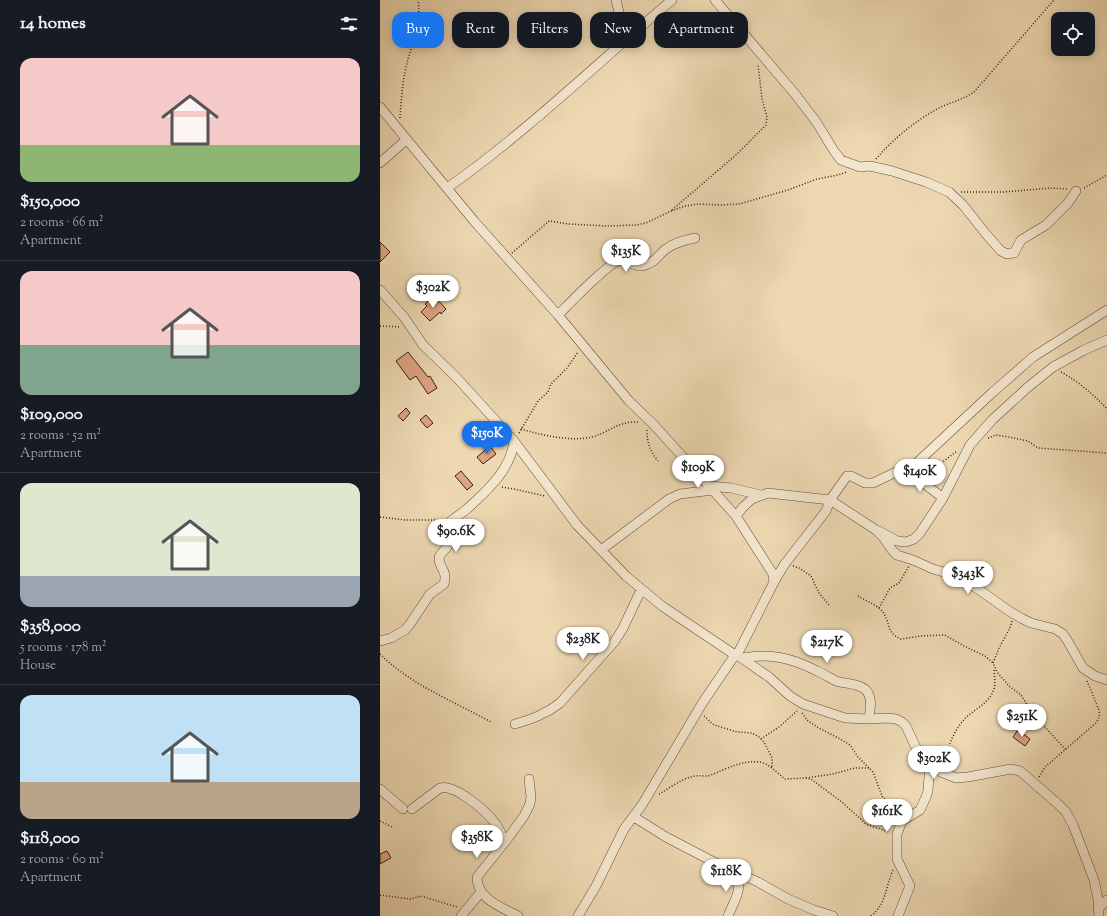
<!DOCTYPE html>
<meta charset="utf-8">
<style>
:root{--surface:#171b24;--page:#242831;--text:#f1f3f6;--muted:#9ea1a6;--line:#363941;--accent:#1a73e8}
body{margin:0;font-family:"Sorts Mill Goudy",serif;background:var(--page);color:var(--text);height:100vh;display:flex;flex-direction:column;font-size:15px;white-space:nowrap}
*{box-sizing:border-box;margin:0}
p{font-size:13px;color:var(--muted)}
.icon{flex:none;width:22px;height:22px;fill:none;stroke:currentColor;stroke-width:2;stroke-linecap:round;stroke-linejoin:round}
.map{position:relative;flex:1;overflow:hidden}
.side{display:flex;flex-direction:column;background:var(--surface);width:380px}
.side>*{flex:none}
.banner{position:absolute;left:12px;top:12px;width:380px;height:36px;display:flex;gap:8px}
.tools{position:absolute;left:671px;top:12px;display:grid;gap:8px}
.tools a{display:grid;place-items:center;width:44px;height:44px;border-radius:8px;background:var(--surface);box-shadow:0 2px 10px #0003;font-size:20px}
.price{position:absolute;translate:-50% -34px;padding:0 9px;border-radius:14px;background:#fff;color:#222;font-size:13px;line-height:26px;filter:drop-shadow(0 1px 2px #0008)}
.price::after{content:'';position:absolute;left:50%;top:24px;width:12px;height:9px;margin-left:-6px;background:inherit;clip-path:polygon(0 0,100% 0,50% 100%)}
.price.current{background:var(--accent);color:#fff}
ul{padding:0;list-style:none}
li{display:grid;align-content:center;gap:8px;height:212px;padding:0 20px}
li+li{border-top:1px solid var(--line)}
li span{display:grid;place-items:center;height:124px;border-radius:12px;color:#555}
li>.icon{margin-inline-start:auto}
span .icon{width:72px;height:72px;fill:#fffc;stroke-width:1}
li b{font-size:17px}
h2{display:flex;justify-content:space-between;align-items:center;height:48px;padding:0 20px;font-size:17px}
.chip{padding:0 14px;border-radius:12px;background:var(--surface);box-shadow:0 2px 10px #0003;font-size:14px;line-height:36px}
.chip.current{background:var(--accent);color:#fff}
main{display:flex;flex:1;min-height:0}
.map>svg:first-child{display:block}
.building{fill:#e0a483;stroke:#381e15}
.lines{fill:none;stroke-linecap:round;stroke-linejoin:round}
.minor-casing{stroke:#654c3c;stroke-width:10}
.path{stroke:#381e15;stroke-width:1.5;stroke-dasharray:1 2;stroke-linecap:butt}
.minor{stroke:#f3e6cd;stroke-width:9}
</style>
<main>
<section class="side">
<h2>14 homes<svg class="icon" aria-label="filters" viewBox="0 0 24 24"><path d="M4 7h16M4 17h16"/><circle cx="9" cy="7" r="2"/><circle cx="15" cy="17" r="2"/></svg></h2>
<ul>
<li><span style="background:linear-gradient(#f6c9c9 70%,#8fb573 0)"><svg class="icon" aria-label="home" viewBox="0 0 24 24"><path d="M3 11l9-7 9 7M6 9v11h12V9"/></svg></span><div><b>$150,000</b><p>2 rooms · 66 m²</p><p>Apartment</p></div></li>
<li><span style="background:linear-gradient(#f6c9c9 60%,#7fa58c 0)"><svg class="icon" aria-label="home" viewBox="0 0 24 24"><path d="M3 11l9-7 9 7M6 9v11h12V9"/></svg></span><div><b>$109,000</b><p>2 rooms · 52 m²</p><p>Apartment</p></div></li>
<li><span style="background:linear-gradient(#dfe7d0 75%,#9aa5b1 0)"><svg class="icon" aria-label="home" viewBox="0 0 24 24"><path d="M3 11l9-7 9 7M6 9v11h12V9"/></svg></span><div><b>$358,000</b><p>5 rooms · 178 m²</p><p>House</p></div></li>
<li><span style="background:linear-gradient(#bfe0f5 70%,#b9a48a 0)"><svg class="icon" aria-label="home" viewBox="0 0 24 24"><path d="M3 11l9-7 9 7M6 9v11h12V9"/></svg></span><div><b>$118,000</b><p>2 rooms · 60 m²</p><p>Apartment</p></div></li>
</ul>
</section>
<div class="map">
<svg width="727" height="916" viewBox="0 0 727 916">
<rect width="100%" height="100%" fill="#edd8b2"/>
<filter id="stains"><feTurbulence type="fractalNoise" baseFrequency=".005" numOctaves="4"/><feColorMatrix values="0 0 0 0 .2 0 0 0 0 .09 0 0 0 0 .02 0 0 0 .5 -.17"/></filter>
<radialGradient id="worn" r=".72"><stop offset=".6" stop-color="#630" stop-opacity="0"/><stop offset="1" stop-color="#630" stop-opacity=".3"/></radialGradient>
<path class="building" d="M0 242 10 252 0 262Z
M55 297 66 309 61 314 60 312 50 321 41 312 47 306 45 304 50 299 51 301Z
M28 352 48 377 50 376 57 388 48 394 36 376 30 380 16 361Z
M26 408 30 413 23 421 18 416Z
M46 415 53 423 47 428 40 420Z
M110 446 116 454 103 464 97 457Z
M81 471 93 485 87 490 75 476Z
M638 730 650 739 645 746 633 737Z
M7 851 11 858 0 864V854Z"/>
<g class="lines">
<g class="minor-casing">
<path id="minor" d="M236 0 246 41
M335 0 415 94 437 123 454 151 461 160 480 167 490 166 512 171 546 182 569 192 583 205 606 234 621 251 627 254 634 253 641 240 666 225 688 203 696 191
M0 107 94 221 178 315 249 401 274 425 356 516 393 574 394 582 357 655H355L323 702 262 805 244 829 216 886 198 916
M0 163 26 140
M67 188C147 132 217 63 292 0
M0 290 24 317 43 345 77 378 134 441 197 525 246 576 282 606 355 655
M178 315C188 305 230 261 241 260 251 260 255 271 270 263 277 260 280 253 286 249 294 243 305 240 315 238
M528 471 563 498
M330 486 351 488 381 495
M356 516 363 507 372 499 388 493 450 500 496 530 503 537 512 550 517 555 533 560 553 569 574 575 598 589 629 611 641 618 651 623 675 629 683 634 687 640 703 668 715 676 727 680
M499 531 517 541 526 542 534 539 540 533 563 498 590 445 612 420 647 388 673 367 704 350 727 340
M221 550 289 499 300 494 333 490
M394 582 404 565 446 511 450 500 467 476H471L485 483H493L516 472 528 471 613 392 653 357 727 310
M0 641 11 638 25 630 30 624 50 594 64 584C68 570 59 569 59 558 60 552 68 549 69 543 70 536 67 527 71 521 74 518 84 512 88 508 108 490 131 469 134 441
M357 655 389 677 410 696 423 704 465 718 489 719 507 718 516 719 522 722 526 726 538 752 550 763 561 772 576 778 588 777 631 769 640 771 678 804 686 812 693 825 714 880 718 899 719 916
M363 658C391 653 412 658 437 671 444 674 450 678 456 681 465 684 478 683 486 690 493 698 490 710 489 719
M135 724C152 719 166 714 180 703L235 641 243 628 261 590
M0 789 23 809
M32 809 60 788C75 784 106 811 115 823 119 828 122 836 125 842
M254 817 286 837 328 859 378 882 408 899 434 910 453 916
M718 909 727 900
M81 916 101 892
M138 916C121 907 97 899 97 877L125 842 144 816 150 804 151 797 149 779
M348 916C356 896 365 889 352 870
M518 916 530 886 517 859V834L522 821 540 810 546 797 548 791 550 763"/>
</g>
<path class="path" d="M20 118C21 103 22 87 25 72 30 45 42 30 38 0
M496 159C514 138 536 120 561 107 572 102 584 99 594 92L674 0
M704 188 727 175
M581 192H624L671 188 687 189
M292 210 357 154 386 125 387 117 382 99 378 64
M132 253 169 221 189 224 227 226 256 225 266 223 291 211 305 206 319 204 341 205 359 204 408 190 437 179 458 175 467 172
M0 326 21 327
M681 372C699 382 713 394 727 409
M141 429C161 435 191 442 212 437 230 432 238 421 258 422
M267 430C267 443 270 451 278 461
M139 433 158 401 168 392 171 384 187 368 198 352
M608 438 616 435 629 437 648 441 658 448 727 453
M542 472 556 467 577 451
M122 487 134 489 165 496
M0 517 25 520H61
M413 566 419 568 431 576 439 593 449 605
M478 596C486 601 497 605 502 611 511 621 505 633 521 639L541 636 565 635 584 646 605 656 613 663
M499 608 510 588 519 583 529 566
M632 621 630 628 619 648 613 663 617 672 629 686 641 695 653 714 686 750
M0 654C31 685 73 701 111 722
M422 713 427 720 437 727 462 740 470 745 478 757 493 772 502 796 506 801 520 812
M324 716 334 725 357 732 372 733 379 737 384 742 392 758V768
M381 739 399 727 417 711
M563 764C568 749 572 734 582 722 591 710 609 705 614 689 616 683 614 675 614 668
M659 777 665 767 716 723C719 718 720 715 719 710L707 681
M426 778 453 774 475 768H489
M279 794C290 788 302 778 315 776 321 775 325 777 331 775 346 769 362 760 379 762 389 763 397 773 405 779L426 778 431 779 463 803 486 824 509 832
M0 821 12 827
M0 895 30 899 41 896 77 907
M491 916C507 903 505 888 513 870"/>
<use href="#minor" class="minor"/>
</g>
<rect width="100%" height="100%" filter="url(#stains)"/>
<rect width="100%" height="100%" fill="url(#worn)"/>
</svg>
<div class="tools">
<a><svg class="icon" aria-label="locate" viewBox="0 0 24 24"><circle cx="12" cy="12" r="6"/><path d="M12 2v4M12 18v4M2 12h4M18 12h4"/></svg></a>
</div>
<b class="price" style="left:246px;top:273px">$135K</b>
<b class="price" style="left:53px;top:309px">$302K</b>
<b class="price current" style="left:107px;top:455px">$150K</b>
<b class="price" style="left:318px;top:489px">$109K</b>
<b class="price" style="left:540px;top:493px">$140K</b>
<b class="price" style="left:76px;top:553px">$90.6K</b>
<b class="price" style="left:588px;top:595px">$343K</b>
<b class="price" style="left:203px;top:661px">$238K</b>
<b class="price" style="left:447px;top:664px">$217K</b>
<b class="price" style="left:642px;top:738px">$251K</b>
<b class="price" style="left:554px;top:780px">$302K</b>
<b class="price" style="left:507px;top:833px">$161K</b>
<b class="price" style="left:97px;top:859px">$358K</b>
<b class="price" style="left:346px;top:893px">$118K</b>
<div class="banner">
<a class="chip current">Buy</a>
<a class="chip">Rent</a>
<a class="chip">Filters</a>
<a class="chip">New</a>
<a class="chip">Apartment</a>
</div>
</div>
</main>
